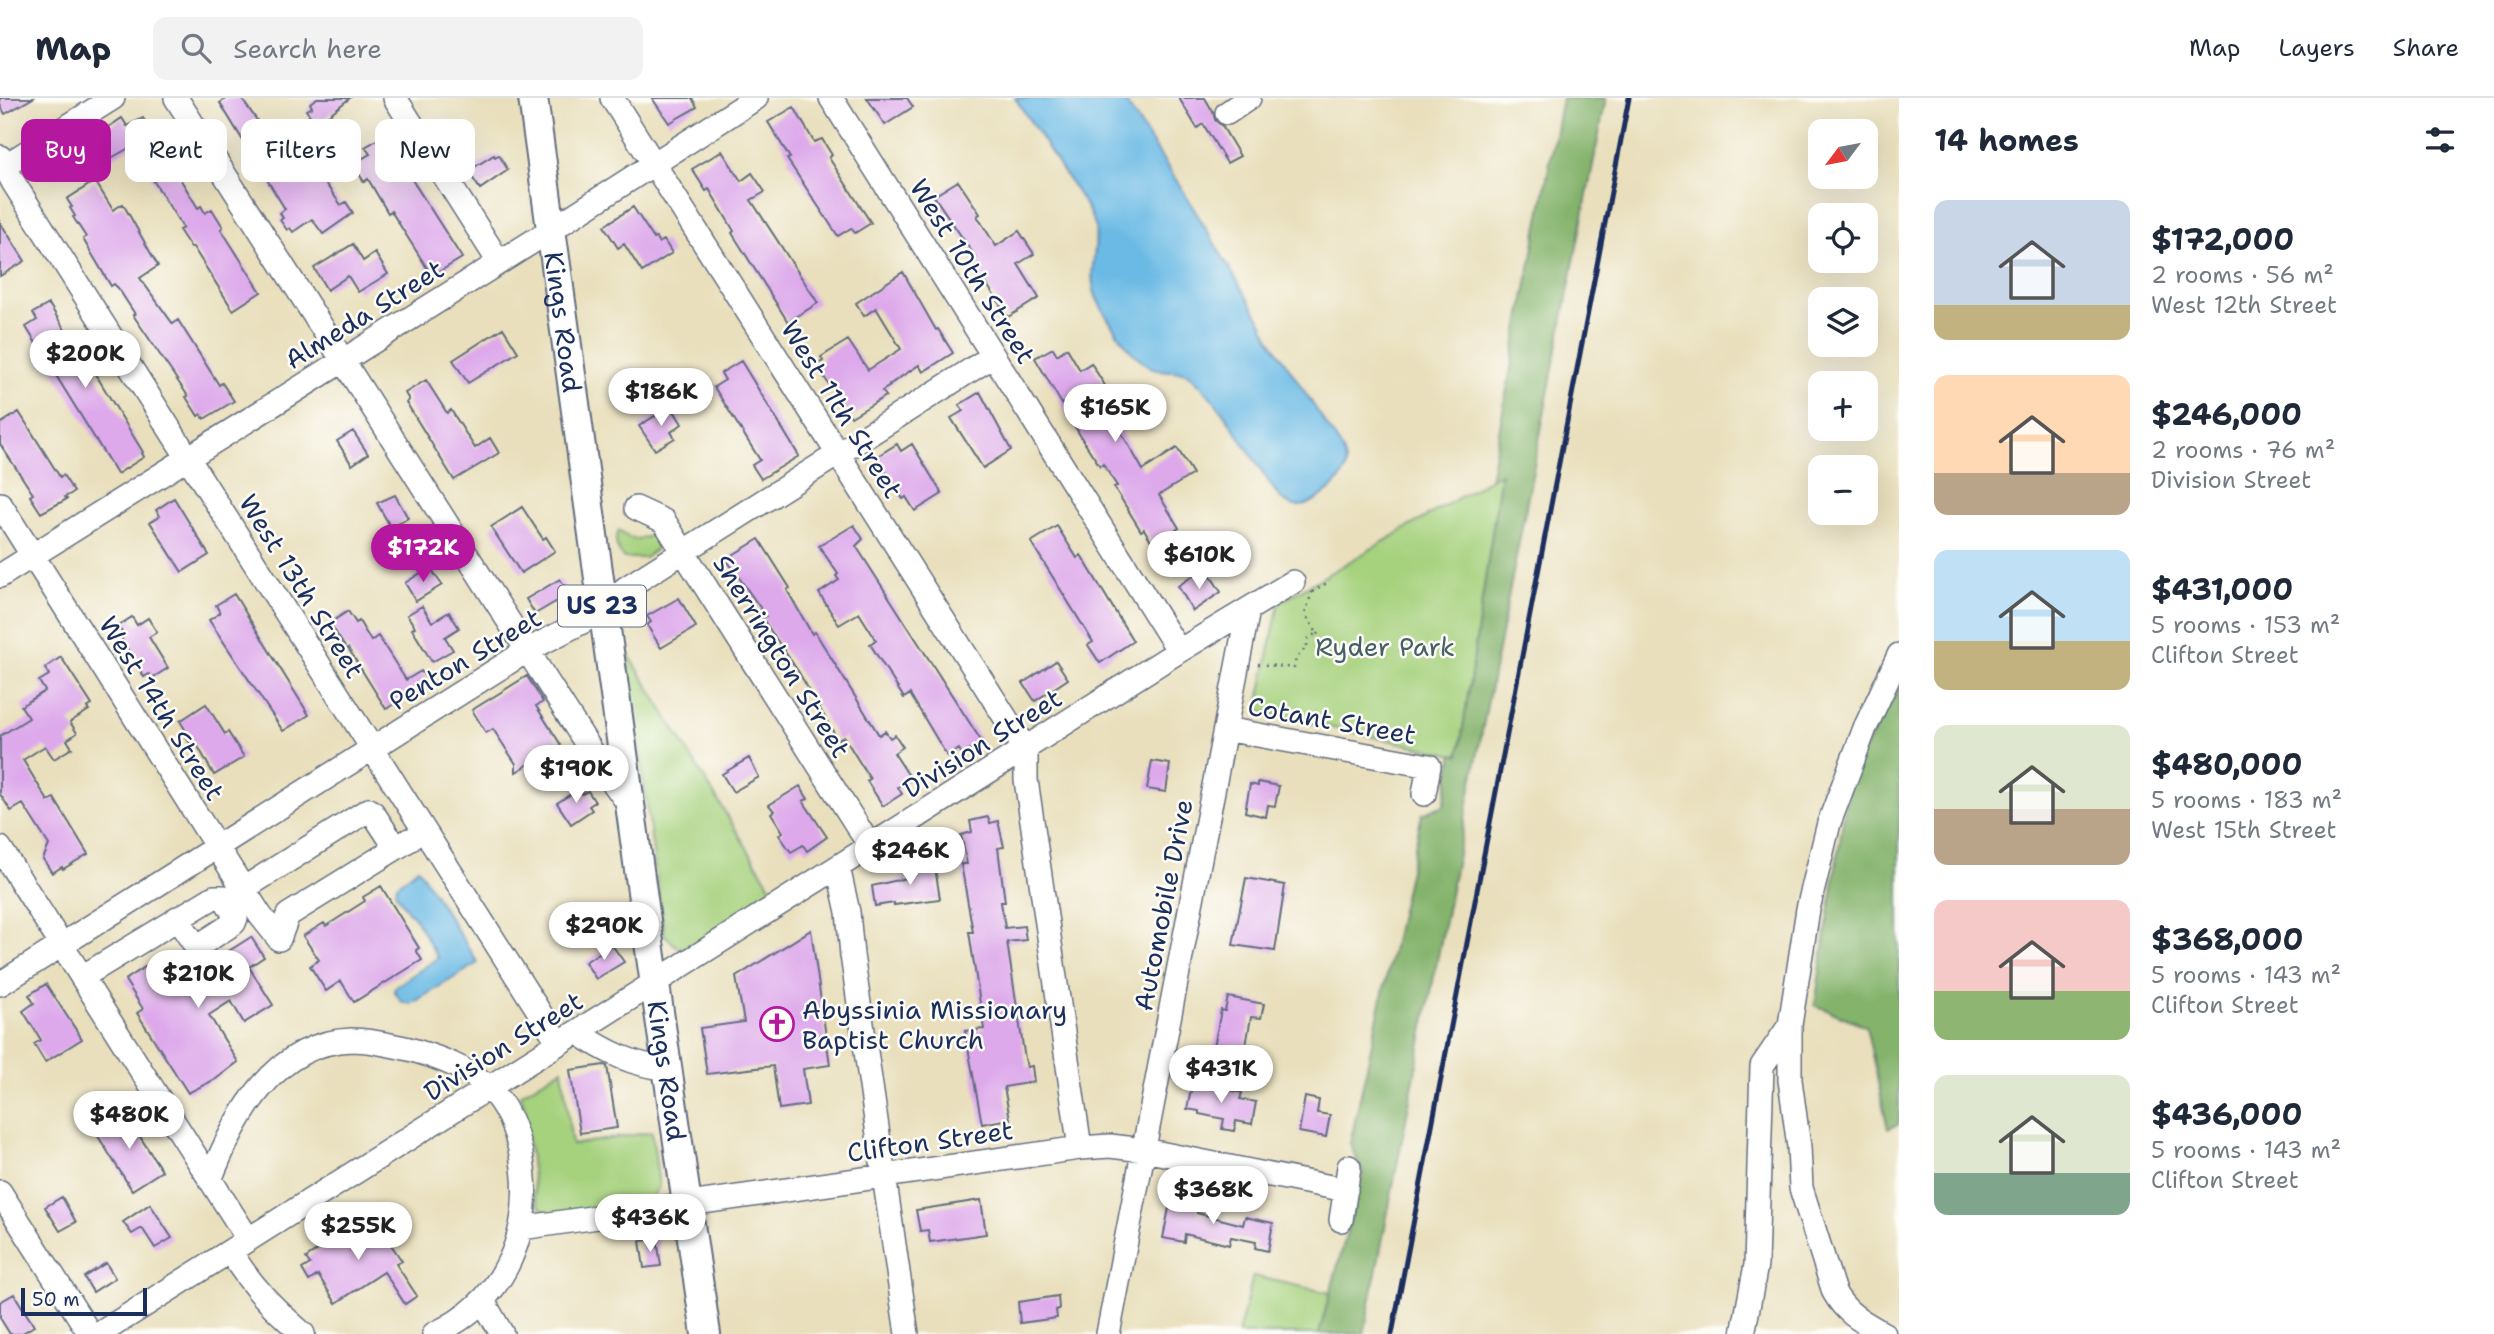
<!DOCTYPE html>
<meta charset="utf-8">
<style>
:root{--surface:#fff;--page:#f2f2f3;--text:#1f2937;--muted:#747a83;--line:#e0e1e3;--accent:#b5179e}
body{margin:0;font-family:"Shantell Sans",sans-serif;background:var(--page);color:var(--text);height:100vh;display:flex;flex-direction:column;font-size:26px;white-space:nowrap}
*{box-sizing:border-box;margin:0}
p{font-size:23px;color:var(--muted)}
.icon{flex:none;width:38px;height:38px;fill:none;stroke:currentColor;stroke-width:2;stroke-linecap:round;stroke-linejoin:round}
.map{position:relative;flex:1;overflow:hidden}
.sheet{display:flex;flex-direction:column;background:var(--surface);width:595px}
.sheet>*{flex:none}
.banner{position:absolute;left:21px;top:21px;width:665px;height:63px;display:flex;gap:14px}
.needle{width:46px;rotate:238deg}
.tools{position:absolute;left:1808px;top:21px;display:grid;gap:14px}
.tools a{display:grid;place-items:center;width:70px;height:70px;border-radius:14px;background:var(--surface);box-shadow:0 7px 28px #0002;font-size:35px}
.scale{position:absolute;left:21px;bottom:18px;width:126px;box-sizing:border-box;padding-left:7px;border:4px solid #1b2f5e;border-top:0;font-size:19px;line-height:24px;white-space:nowrap;color:#1b2f5e;-webkit-text-stroke:5px #fdfcf7;paint-order:stroke}
.price{position:absolute;translate:-50% -60px;padding:0 16px;border-radius:24px;background:#fff;color:#222;font-size:23px;line-height:46px;filter:drop-shadow(0 2px 4px #0008)}
.price::after{content:'';position:absolute;left:50%;top:42px;width:21px;height:16px;margin-left:-10px;background:inherit;clip-path:polygon(0 0,100% 0,50% 100%)}
.price.current{background:var(--accent);color:#fff}
ul{padding:0;list-style:none}
li{display:flex;align-items:center;gap:21px;height:175px;padding:0 35px}
li span{display:grid;place-items:center;flex:none;width:196px;height:140px;border-radius:14px;color:#555}
li>.icon{margin-inline-start:auto}
span .icon{width:84px;height:84px;fill:#fffc;stroke-width:1}
li b{font-size:30px}
h2{display:flex;justify-content:space-between;align-items:center;height:84px;padding:0 35px;font-size:30px}
.pill{padding:0 24px;border-radius:14px;background:var(--surface);box-shadow:0 7px 28px #0002;font-size:24px;line-height:63px}
.pill.current{background:var(--accent);color:#fff}
header{display:flex;align-items:center;gap:42px;box-sizing:border-box;height:98px;padding:0 35px;background:var(--surface);border-bottom:2px solid var(--line)}
header strong{font-size:33px}
nav{display:flex;gap:38px;margin-inline-start:auto;font-size:24px}
.search{width:490px;height:63px;background:var(--page);display:flex;align-items:center;gap:18px;box-sizing:border-box;padding:0 24px;border-radius:14px;color:var(--muted);font-size:26px}
main{display:flex;flex:1;min-height:0}
.map>svg:first-child{display:block}
.green{fill:#a6d17d;stroke:#60806e;stroke-width:2}
.forest{fill:#84b36c;stroke:#507165;stroke-width:2}
.water{fill:#6abae5;stroke:#4274a2;stroke-width:2}
.building{fill:#dda9eb}
.lines{fill:none;stroke-linecap:round;stroke-linejoin:round}
.minor-casing{stroke:#636d7f;stroke-width:26}
.major-casing{stroke:#636d7f;stroke-width:32}
.path{stroke:#636d7f;stroke-width:2.5;stroke-dasharray:2 5;stroke-linecap:butt}
.minor{stroke:#fff;stroke-width:23}
.major{stroke:#fff;stroke-width:28}
.rail{stroke:#1b2f5e;stroke-width:5}
.labels{text-anchor:middle;dominant-baseline:central;stroke-width:5;stroke-linejoin:round;paint-order:stroke}
.shield{fill:#fdfcf7;stroke:#5f6c8c;stroke-width:2}
.shield-label{font-size:24px;font-weight:bold;fill:#1b2f5e}
.street-label{font-size:26px;fill:#1b2f5e;stroke:#fdfcf7}
.park-label{font-size:26px;fill:#456067;stroke:#fdfcf7}
.poi-label{font-size:26px;fill:#1b2f5e;stroke:#fdfcf7;text-anchor:start}
</style>
<header>
<strong>Map</strong>
<div class="search"><svg class="icon" aria-label="search" viewBox="0 0 24 24"><circle cx="10" cy="10" r="6"/><path d="M15 15l6 6"/></svg>Search here</div>
<nav><a>Map</a><a>Layers</a><a>Share</a></nav>
</header>
<main>
<div class="map">
<svg width="1899" height="1236" viewBox="0 0 1899 1236">
<rect width="100%" height="100%" fill="#fdfcf7"/>
<filter id="ink" filterUnits="userSpaceOnUse"><feTurbulence type="fractalNoise" baseFrequency=".0143" numOctaves="2"/><feDisplacementMap in="SourceGraphic" scale="14" xChannelSelector="R" yChannelSelector="G"/><feConvolveMatrix kernelMatrix="1 2 1 2 8 2 1 2 1" color-interpolation-filters="sRGB"/></filter>
<filter id="wash" filterUnits="userSpaceOnUse"><feTurbulence type="fractalNoise" baseFrequency=".00686" numOctaves="4" result="noise"/><feDisplacementMap in="SourceGraphic" scale="28" xChannelSelector="R" yChannelSelector="G"/><feGaussianBlur stdDeviation="1.57" result="paint"/><feColorMatrix in="noise" values="0 0 0 0 0 0 0 0 0 0 0 0 0 0 0 0 0 1.4 0 .05"/><feComposite in="paint" operator="in"/></filter>
<g filter="url(#wash)">
<rect width="100%" height="100%" fill="#e9dfbc"/>
<path class="green" d="M1501 375 1459 658 1257 613 1279 505Z
M619 433C631 443 640 443 654 436L657 450 645 460H624C617 453 613 441 619 433Z
M626 552 775 796 689 850H678L664 836Z
M562 971 572 1047 652 1034 659 1089 652 1099 643 1105 551 1117 540 1109 535 1100 530 1053 519 1014 525 1012 521 996Z
M1253 1178 1330 1195 1319 1236H1238Z"/>
<path class="forest" d="M1562 0H1606L1364 1236H1319L1363 1075 1350 1046 1422 716 1444 707 1453 656 1459 657 1501 375 1490 381Z
M1899 590V1026L1888 1031 1866 928 1815 907 1850 676Z"/>
<path class="water" d="M1015 0H1123L1182 91 1263 226 1270 241 1341 349C1344 356 1347 362 1346 370 1343 384 1314 407 1300 408 1292 409 1287 405 1280 400 1251 360 1228 313 1192 279 1182 270 1168 275 1156 271 1134 266 1108 222 1098 203 1085 176 1099 156 1095 129 1094 123 1090 116 1087 110Z
M418 770 478 865 411 906 402 904 394 893 395 889 438 860 413 817 409 815 395 794 397 787Z"/>
<g id="blocks">
<path class="building" d="M0 0H33L5 16 0 7Z
M227 0H241L282 57 288 52 307 81 317 74 341 107 346 104 353 115 323 136 312 121 293 134 290 130 287 132 280 122 283 120 280 115 285 111 220 5Z
M317 0H350L321 23 319 19 314 23 306 12 312 9 310 5Z
M652 0H692L697 9 669 25Z
M867 0H907L913 9 885 27Z
M1179 0H1205L1213 14 1215 22 1222 28 1240 58 1227 65 1203 26 1197 30Z
M794 9 814 44 822 41 832 57 829 60 871 125 855 135 851 130 838 138 787 61 790 60 768 24Z
M122 20 127 28 143 20 198 110 201 108 205 115 212 111 223 129 221 131 261 194 233 212 193 149 191 150 179 132 183 130 143 66 140 68 129 50 106 63 97 48 100 46 95 38Z
M384 38 462 160 432 178 391 113 388 115 368 81 364 84 353 66 370 56 365 49Z
M722 53 741 83 752 75 765 94 751 102 818 205 788 224 732 135 734 133 709 91 706 93 692 71Z
M494 57 495 59 499 57 508 72 480 91 468 73Z
M95 83 113 112 123 106 158 168 140 180 173 226 178 222 219 287 222 285 234 303 204 321 201 316 198 318 186 299 188 298 133 217 135 216 118 190 114 186 111 188 83 141 86 139 73 119 75 118 70 110 72 109 67 101Z
M958 83 980 116 977 118 996 148 1019 133 1034 156 1018 166 1039 200 1008 219 984 182 982 183 970 164 976 160 934 98Z
M633 109 654 141 656 140 659 145 664 142 672 155 642 174 624 146 618 150 604 128Z
M0 124 25 163 0 178Z
M353 146 363 163 375 155 388 176 358 194 348 178 327 192 314 170Z
M903 174 936 232 938 231 953 255 923 274 919 267 889 287 890 288 882 293 886 298 851 319 816 267 823 263 821 259 848 242 868 272 901 251 876 210 864 218 856 205Z
M49 206 68 237 71 236 143 354 142 355 144 359 117 376 26 229 37 222 33 215Z
M503 230 518 254 468 285 453 262Z
M1053 250 1057 257 1067 250 1080 272 1091 265 1110 296 1102 301 1143 372 1177 350 1193 376 1159 397 1179 430 1153 446 1144 431 1141 433 1114 389 1117 388 1103 366 1100 368 1084 344 1035 260Z
M741 263 799 358 761 381 752 367 760 362 714 289 725 282 721 275Z
M426 282 447 315 451 312 475 350 490 340 499 355 454 382 406 304 409 302 405 295Z
M980 294 1011 352 983 370 951 320 963 313 959 307Z
M671 308 682 326 671 334 675 340 655 352 639 328Z
M19 314 60 379 63 377 74 394 65 399 67 401 41 415 30 398 33 396 0 346V326Z
M353 333 368 356 352 367 337 343Z
M897 346 901 353 912 346 942 396 915 413 906 399 903 401 876 359Z
M395 397 408 420 391 430 377 405Z
M174 400 209 457 182 474 150 424 160 418 156 412Z
M522 409 543 441 546 439 555 453 521 475 491 429Z
M854 427 863 441 856 448 982 644 962 656 959 651 947 658 910 596 904 600 870 546 876 542 859 515 839 527 819 495 839 482 836 478 838 476 819 448Z
M1057 428 1077 460 1081 457 1133 543 1100 565 1088 547 1093 544 1031 444Z
M759 441 790 490 787 492 812 536 815 534 879 637 885 633 890 640 895 637 903 649 894 655 911 681 898 689 902 696 883 708 867 683 870 681 844 639 838 642 798 573 762 520 766 518 726 461Z
M430 469 442 487 416 503 405 485Z
M1196 476 1201 483 1210 477 1221 494 1193 513 1178 488Z
M560 481 569 496 535 516 526 501Z
M234 496 309 617 283 633 209 522 220 515 216 507Z
M679 500 696 529 661 550 647 527 651 524 647 518Z
M422 508 432 524 449 514 459 530 445 539 453 552 432 564 412 531 415 529 407 517Z
M348 513 356 525 359 523 371 543 378 538 406 582 421 573 429 585 386 611 348 550 346 551 330 525Z
M132 519 137 527 148 520 157 534 149 539 168 570 152 580 149 576 144 579 121 540 124 538 118 528Z
M61 559 92 607 87 610 89 612 70 624 77 635 67 642 72 650 54 661 45 648 23 662 48 703 54 700 88 756 63 771 62 769 52 775 43 761 49 747 23 706 11 713 0 696V638L29 620 21 608 45 593 39 583 49 577 45 570Z
M1056 563 1068 581 1035 603 1023 585Z
M527 578 543 604 536 608 561 647 516 674V666L493 631 486 635 472 612Z
M206 606 225 636 228 634 244 659 214 677 196 645 192 648 183 635 186 633 180 623Z
M749 660 759 679 733 694 722 676Z
M1152 663 1170 666 1166 694 1147 691Z
M1258 684 1279 688 1275 708 1268 707 1266 719 1245 714 1250 686 1258 688Z
M800 688 808 701 803 703 827 739 807 753 803 747 791 754 779 737 783 734 771 715 774 713 769 707Z
M579 691 582 696 588 693 595 704 589 708 592 712 571 726 557 705Z
M988 719 990 725 998 723 1004 749 998 750 1005 804H1001L1005 830 1024 828 1026 842 1007 844 1024 955 1027 969 1032 968 1034 984 1004 989 1010 1021 982 1026 965 933 984 931 969 834H973L961 766H967L961 737 972 734 970 723Z
M934 763 940 801 894 807V805L875 808 872 788 907 780 905 768Z
M1246 780 1285 787 1275 853 1233 847Z
M381 788 419 850 416 852 422 862 354 904 341 883 326 893 310 868 319 862 303 838 324 825 326 828 365 803 363 799Z
M811 832 830 967 803 971 808 1007 779 1011 773 968 707 976 700 930 744 924 736 879Z
M251 839 264 859 249 869 273 907 244 925 231 903 209 917 238 964 216 981 188 995 137 915 143 911 125 882 154 863 157 868 172 859 186 880Z
M612 847 624 864 596 881 585 864Z
M46 886 82 941 45 964 34 946 41 942 23 913 34 905 29 897Z
M1228 899 1264 906 1261 920 1251 919 1244 959 1233 957 1232 963 1212 959 1221 912 1225 913Z
M604 967 607 968 617 1030 580 1035 570 972Z
M1193 983 1242 995 1240 1001 1256 1004 1252 1026 1236 1023 1234 1033 1222 1031 1224 1021 1199 1016V1013L1187 1011Z
M1305 999 1319 1002 1317 1015 1330 1017 1326 1039 1299 1034Z
M130 1013 142 1031 137 1034 162 1073 132 1092 96 1035Z
M62 1099 76 1124 60 1133 45 1109Z
M1171 1100 1199 1105 1197 1115 1243 1127 1245 1119 1273 1125 1268 1153 1255 1150 1256 1144 1231 1139 1229 1147 1185 1136 1184 1144 1163 1140Z
M981 1102 986 1136 930 1144 928 1132 920 1133 916 1112Z
M150 1106 172 1140 155 1150 142 1130 132 1136 123 1124Z
M371 1117 402 1163 396 1166 417 1198 405 1206 384 1174 336 1205 318 1177 309 1183 302 1171 310 1166 306 1160Z
M657 1141 661 1168 644 1170 640 1143Z
M106 1165 115 1180 93 1194 84 1179Z
M14 1196 34 1228 21 1236H10L0 1220V1204Z
M1058 1198 1059 1211 1056 1212 1057 1220 1020 1225 1018 1204Z"/>
</g>
</g>
<g filter="url(#ink)">
<use href="#blocks" fill-opacity="0" stroke="#636d7f" stroke-width="2"/>
<g class="lines">
<g class="minor-casing">
<path id="minor" d="M176 0 597 662 630 708
M395 0 499 164
M612 0 1026 652V682L1080 1050
M831 0 1179 553
M1227 15 1249 0
M0 59 13 84 559 945
M0 71 113 0
M0 406 260 817 279 841
M636 410 664 423 870 748
M0 478 551 132 756 0
M1225 631 1429 668 1424 696
M0 750 248 1141
M838 769 848 814 852 857 907 1236
M243 791 365 714 369 712 373 715 396 750
M279 841 288 817 409 742
M82 879 214 799H224L236 820 234 825 200 847H195L177 820
M0 886 528 552 584 523 626 490 993 258
M1790 927V982L1799 1049 1801 1090 1834 1194C1846 1216 1863 1224 1884 1236
M577 934C605 953 633 968 667 970
M210 1082C235 1019 274 944 352 942 371 942 391 947 409 951 437 959 469 970 489 990 507 1008 516 1032 521 1056 535 1132 506 1203 434 1236
M0 1094 90 1236
M1341 1122 1349 1069
M521 1130 1080 1050 1110 1048 1144 1052 1346 1092
M230 1153C252 1189 271 1208 303 1236
M483 1203 502 1236
M99 1236 1179 553 1293 484
M1108 1236 1248 512
M1743 1236 1756 1167 1762 968 1790 927 1808 811 1829 725 1865 630 1899 557"/>
</g>
<g class="major-casing">
<g id="major">
<path id="s1" d="M533 0 651 859 706 1236"/>
</g>
</g>
<path class="path" d="M1312 494 1330 483
M1317 535 1332 558
M1258 566 1294 570 1296 560 1307 549V541L1317 535 1305 516 1312 494 1311 495"/>
<use href="#minor" class="minor"/>
<use href="#major" class="major"/>
<path class="rail" d="M1392 1236 1629 0"/>
</g>
</g>
<defs>
<g id="church-ring" transform="scale(1.75)"><circle r="9.5" fill="#fdfcf7" stroke="#b5179e" stroke-width="1.5"/><path d="M-1.2-6h2.4v3.5h3.3v2.4h-3.3V6h-2.4V-.1h-3.3v-2.4h3.3Z" fill="#b5179e"/></g>
</defs>
<g fill-rule="evenodd">
<use href="#church-ring" x="777" y="926"/>
</g>
<g class="labels">
<rect class="shield" x="558" y="487.5" width="88" height="41" rx="5"/>
<g class="shield-label">
<text x="602" y="508">US 23</text>
</g>
<g class="street-label">
<text transform="translate(973 173) rotate(58)">West 10th Street</text>
<text transform="translate(364 216) rotate(-32)">Almeda Street</text>
<text stroke="none"><textPath href="#s1" startOffset="226">Kings Road</textPath></text>
<text transform="translate(842 311) rotate(58)">West 11th Street</text>
<text transform="translate(302 488) rotate(58)">West 13th Street</text>
<text transform="translate(782 558) rotate(58)">Sherrington Street</text>
<text transform="translate(465 561) rotate(-31)">Penton Street</text>
<text transform="translate(162 610) rotate(58)">West 14th Street</text>
<text transform="translate(1332 622) rotate(10)">Cotant Street</text>
<text transform="translate(982 645) rotate(-32)">Division Street</text>
<text transform="translate(1163 807) rotate(-79)">Automobile Drive</text>
<text transform="translate(503 948) rotate(-32)">Division Street</text>
<text stroke="none"><textPath href="#s1" startOffset="982">Kings Road</textPath></text>
<text transform="translate(930 1043) rotate(-8)">Clifton Street</text>
</g>
<g class="park-label">
<text x="1385" y="548">Ryder Park</text>
</g>
<g class="poi-label">
<text x="802" y="911">Abyssinia Missionary<tspan x="802" dy="30">Baptist Church</tspan></text>
</g>
</g>
</svg>
<div class="tools">
<a><svg class="needle" viewBox="-14 -14 28 28"><path d="M0-13l5 13h-10z" fill="#e53935"/><path d="M0 13l5-13h-10z" fill="#747a83"/></svg></a>
<a><svg class="icon" aria-label="locate" viewBox="0 0 24 24"><circle cx="12" cy="12" r="6"/><path d="M12 2v4M12 18v4M2 12h4M18 12h4"/></svg></a>
<a><svg class="icon" aria-label="layers" viewBox="0 0 24 24"><path d="M12 4l9 5-9 5-9-5zM3 14l9 5 9-5"/></svg></a>
<a>+</a>
<a>−</a>
</div>
<div class="scale">50 m</div>
<b class="price" style="left:85px;top:292px">$200K</b>
<b class="price" style="left:661px;top:330px">$186K</b>
<b class="price" style="left:1115px;top:346px">$165K</b>
<b class="price current" style="left:423px;top:486px">$172K</b>
<b class="price" style="left:1199px;top:493px">$610K</b>
<b class="price" style="left:576px;top:707px">$190K</b>
<b class="price" style="left:910px;top:789px">$246K</b>
<b class="price" style="left:604px;top:864px">$290K</b>
<b class="price" style="left:198px;top:912px">$210K</b>
<b class="price" style="left:1221px;top:1007px">$431K</b>
<b class="price" style="left:129px;top:1053px">$480K</b>
<b class="price" style="left:1213px;top:1128px">$368K</b>
<b class="price" style="left:650px;top:1156px">$436K</b>
<b class="price" style="left:358px;top:1164px">$255K</b>
<div class="banner">
<a class="pill current">Buy</a>
<a class="pill">Rent</a>
<a class="pill">Filters</a>
<a class="pill">New</a>
</div>
</div>
<section class="sheet">
<h2>14 homes<svg class="icon" aria-label="filters" viewBox="0 0 24 24"><path d="M4 7h16M4 17h16"/><circle cx="9" cy="7" r="2"/><circle cx="15" cy="17" r="2"/></svg></h2>
<ul>
<li><span style="background:linear-gradient(#c9d6e8 75%,#c2b280 0)"><svg class="icon" aria-label="home" viewBox="0 0 24 24"><path d="M3 11l9-7 9 7M6 9v11h12V9"/></svg></span><div><b>$172,000</b><p>2 rooms · 56 m²</p><p>West 12th Street</p></div></li>
<li><span style="background:linear-gradient(#ffd9b3 70%,#b9a48a 0)"><svg class="icon" aria-label="home" viewBox="0 0 24 24"><path d="M3 11l9-7 9 7M6 9v11h12V9"/></svg></span><div><b>$246,000</b><p>2 rooms · 76 m²</p><p>Division Street</p></div></li>
<li><span style="background:linear-gradient(#bfe0f5 65%,#c2b280 0)"><svg class="icon" aria-label="home" viewBox="0 0 24 24"><path d="M3 11l9-7 9 7M6 9v11h12V9"/></svg></span><div><b>$431,000</b><p>5 rooms · 153 m²</p><p>Clifton Street</p></div></li>
<li><span style="background:linear-gradient(#dfe7d0 60%,#b9a48a 0)"><svg class="icon" aria-label="home" viewBox="0 0 24 24"><path d="M3 11l9-7 9 7M6 9v11h12V9"/></svg></span><div><b>$480,000</b><p>5 rooms · 183 m²</p><p>West 15th Street</p></div></li>
<li><span style="background:linear-gradient(#f6c9c9 65%,#8fb573 0)"><svg class="icon" aria-label="home" viewBox="0 0 24 24"><path d="M3 11l9-7 9 7M6 9v11h12V9"/></svg></span><div><b>$368,000</b><p>5 rooms · 143 m²</p><p>Clifton Street</p></div></li>
<li><span style="background:linear-gradient(#dfe7d0 70%,#7fa58c 0)"><svg class="icon" aria-label="home" viewBox="0 0 24 24"><path d="M3 11l9-7 9 7M6 9v11h12V9"/></svg></span><div><b>$436,000</b><p>5 rooms · 143 m²</p><p>Clifton Street</p></div></li>
</ul>
</section>
</main>
